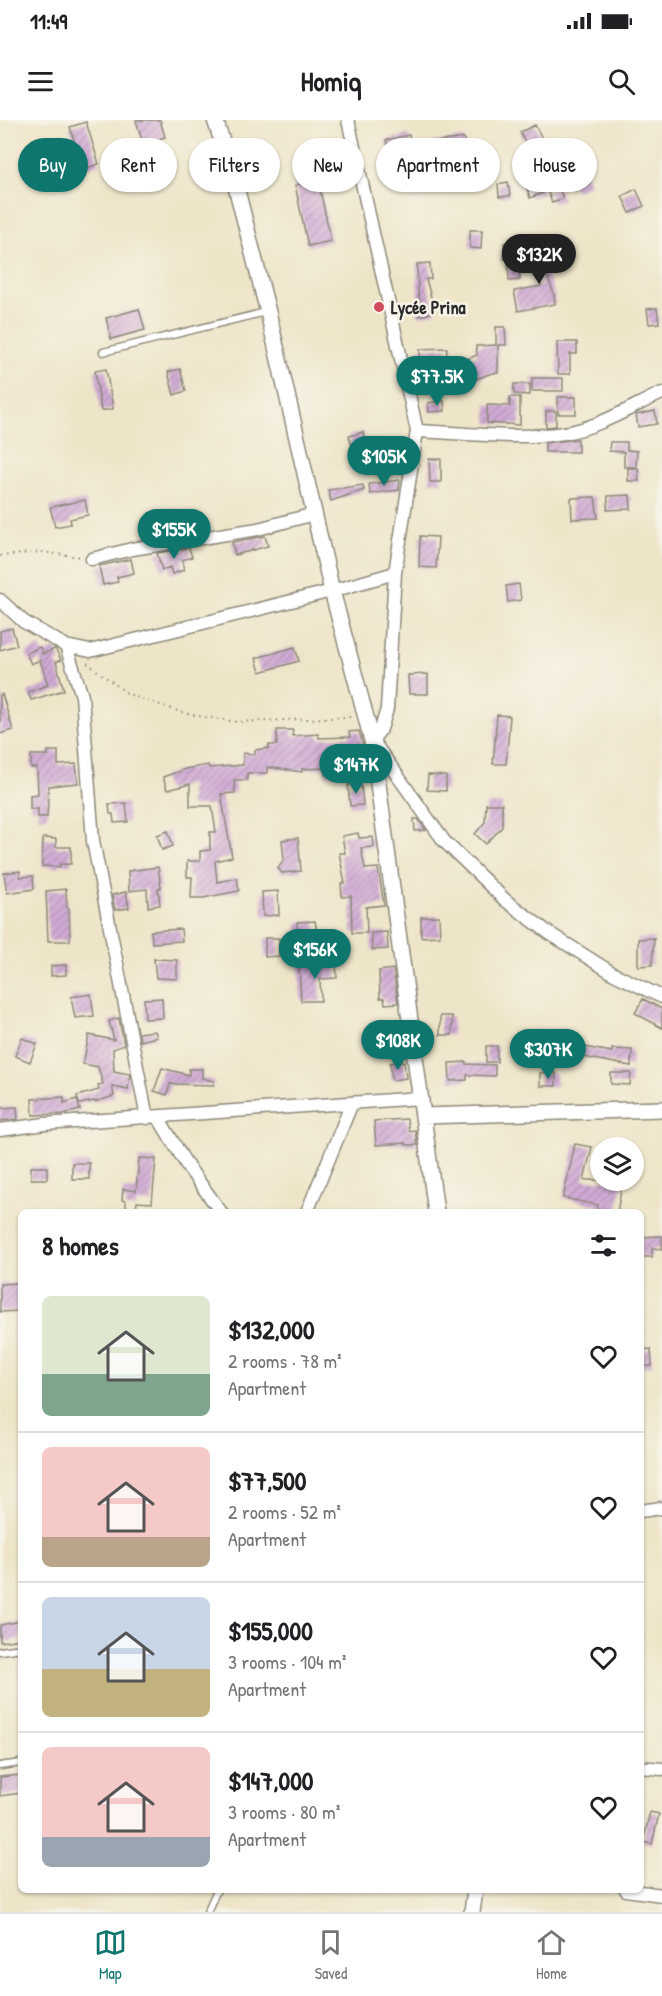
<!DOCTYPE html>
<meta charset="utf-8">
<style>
:root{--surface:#fff;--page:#f6f6f6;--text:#202124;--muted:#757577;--line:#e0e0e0;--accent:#0f766e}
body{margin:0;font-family:"Patrick Hand",sans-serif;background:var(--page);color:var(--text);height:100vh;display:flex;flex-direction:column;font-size:22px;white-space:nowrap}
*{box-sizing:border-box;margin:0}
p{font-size:20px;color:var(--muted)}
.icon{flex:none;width:33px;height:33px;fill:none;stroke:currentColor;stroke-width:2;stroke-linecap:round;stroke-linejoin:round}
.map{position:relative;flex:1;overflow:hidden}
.sheet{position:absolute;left:18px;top:1089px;width:626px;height:684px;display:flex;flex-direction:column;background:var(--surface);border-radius:9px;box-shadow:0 2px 4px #0004}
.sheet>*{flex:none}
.banner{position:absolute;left:18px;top:18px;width:627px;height:54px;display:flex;gap:12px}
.fabs{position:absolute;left:590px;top:1017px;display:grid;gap:12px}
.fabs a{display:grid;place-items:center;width:54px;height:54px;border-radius:50%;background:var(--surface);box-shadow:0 2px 4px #0004;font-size:30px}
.price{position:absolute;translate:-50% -51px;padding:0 14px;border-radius:21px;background:var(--accent);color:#fff;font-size:20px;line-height:39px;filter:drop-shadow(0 2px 3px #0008)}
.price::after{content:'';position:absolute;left:50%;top:36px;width:18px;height:14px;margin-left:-9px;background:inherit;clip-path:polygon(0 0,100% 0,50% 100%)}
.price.current{background:#222;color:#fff}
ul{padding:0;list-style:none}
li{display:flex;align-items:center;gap:18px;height:150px;padding:0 24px}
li+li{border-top:2px solid var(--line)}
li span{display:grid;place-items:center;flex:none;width:168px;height:120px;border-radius:9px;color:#555}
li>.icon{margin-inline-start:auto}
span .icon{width:72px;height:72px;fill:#fffc;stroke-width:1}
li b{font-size:26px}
h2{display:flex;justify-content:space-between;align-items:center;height:72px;padding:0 24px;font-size:26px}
.pill{padding:0 21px;border-radius:27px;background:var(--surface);box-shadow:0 2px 4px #0004;font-size:21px;line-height:54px}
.pill.current{background:var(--accent);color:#fff}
.status{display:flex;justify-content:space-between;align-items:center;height:42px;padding:0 30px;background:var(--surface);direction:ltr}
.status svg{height:16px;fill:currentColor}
header{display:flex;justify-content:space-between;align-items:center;height:78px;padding:0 24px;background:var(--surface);font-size:27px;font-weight:800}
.dock{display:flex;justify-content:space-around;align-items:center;height:84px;border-top:2px solid var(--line);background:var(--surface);font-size:16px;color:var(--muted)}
.dock a{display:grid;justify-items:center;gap:3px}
.dock .current{color:var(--accent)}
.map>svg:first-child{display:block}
.building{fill:url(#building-hatch)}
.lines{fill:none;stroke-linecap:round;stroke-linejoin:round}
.service-casing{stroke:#8c887a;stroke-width:9}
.minor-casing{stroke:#8c887a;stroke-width:15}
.tertiary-casing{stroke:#8c887a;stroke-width:18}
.path{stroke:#8c887a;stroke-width:2;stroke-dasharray:1.5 4.5;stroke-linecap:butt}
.service{stroke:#fff;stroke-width:6}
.minor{stroke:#fff;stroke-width:12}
.tertiary{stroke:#fff;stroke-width:15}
.poi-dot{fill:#d1495b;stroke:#f7f3e8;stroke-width:2}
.labels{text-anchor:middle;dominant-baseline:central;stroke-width:5;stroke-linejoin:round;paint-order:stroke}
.poi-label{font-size:18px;font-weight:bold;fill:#2b2b2b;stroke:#f7f3e8;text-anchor:start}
</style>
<div class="status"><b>11:49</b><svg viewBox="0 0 49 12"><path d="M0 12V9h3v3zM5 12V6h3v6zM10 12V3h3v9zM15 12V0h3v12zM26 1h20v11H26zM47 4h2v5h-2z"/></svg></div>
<header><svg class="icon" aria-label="menu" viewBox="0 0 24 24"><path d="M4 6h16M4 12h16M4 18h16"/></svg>Homiq<svg class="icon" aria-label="search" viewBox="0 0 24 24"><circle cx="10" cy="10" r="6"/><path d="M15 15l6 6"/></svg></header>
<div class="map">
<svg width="662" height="1792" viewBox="0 0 662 1792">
<defs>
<pattern id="building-hatch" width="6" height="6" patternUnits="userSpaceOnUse" patternTransform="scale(1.5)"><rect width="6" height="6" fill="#d1abd5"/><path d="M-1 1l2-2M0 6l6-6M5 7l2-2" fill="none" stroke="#aa8bad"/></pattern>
</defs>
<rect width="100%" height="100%" fill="#f7f3e8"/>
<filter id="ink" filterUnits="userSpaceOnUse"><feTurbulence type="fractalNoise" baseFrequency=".0167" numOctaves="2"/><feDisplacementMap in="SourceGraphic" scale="12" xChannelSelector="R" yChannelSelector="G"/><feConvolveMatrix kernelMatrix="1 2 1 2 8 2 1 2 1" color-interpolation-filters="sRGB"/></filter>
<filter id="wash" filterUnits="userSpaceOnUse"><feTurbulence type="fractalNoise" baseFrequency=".008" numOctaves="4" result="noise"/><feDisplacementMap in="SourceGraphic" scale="24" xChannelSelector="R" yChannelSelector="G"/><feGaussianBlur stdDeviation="1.35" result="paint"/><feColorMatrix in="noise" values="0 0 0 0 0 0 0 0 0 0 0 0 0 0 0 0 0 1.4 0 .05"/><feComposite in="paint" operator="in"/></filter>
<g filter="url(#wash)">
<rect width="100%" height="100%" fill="#eee5c9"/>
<g id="blocks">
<path class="building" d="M136 0H160L165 17 155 20 161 41 114 54 109 34 143 24Z
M86 2 99 44 83 49 70 7Z
M535 5 545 24 529 31 520 12Z
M409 15 412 28 389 33 386 20Z
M464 18 468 45 444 46 447 66 432 69 428 55V23Z
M584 50 590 64 575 71 568 57Z
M538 58 543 73 530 78 525 62Z
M318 60 331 121 308 126 295 65Z
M508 62 510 76 499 77 498 64Z
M559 68 563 79 552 83 548 72Z
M636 69 644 86 630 93 622 76Z
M470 110H482L481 129 470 128Z
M504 123 515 124 514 139H504Z
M541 125H554L553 153H546L554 174 555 184 518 191 514 171 541 166Z
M508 140H519L520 160 509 161Z
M430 143 431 159H426L435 192 419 196 415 183 420 182 418 173 417 144Z
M657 188 659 203 649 204 647 189Z
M139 189 145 210 111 219 106 198Z
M496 207H505L506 225H498V253H492L471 261 470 258H464V256H446V258L427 256 435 253V246L421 247 420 229 447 228 446 248 477 235 476 226 496 225Z
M557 222H577V234H570V254H558Z
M106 249 113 289 101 291 95 251Z
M180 249 186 271 174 275 168 252Z
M532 258H563V271H532Z
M514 264H530V275L514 274Z
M510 277H520V305L487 303V285L510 286Z
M558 277H576V294H558Z
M444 281 445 291 429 292 428 283Z
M546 291H556V306L546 307Z
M655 291 657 304 638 307 636 295Z
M363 312 365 323H363L368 344 358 347 349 316Z
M578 319V332H545V323Z
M610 322H627V330L637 331 636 347H624V332L609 331Z
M429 339H441V362H430Z
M628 348H638L639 361H628Z
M400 360 399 370 370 374 369 364Z
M363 365 364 370 331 381 328 370Z
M630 375 631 389 607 390 608 376Z
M595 377 598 398 572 399 571 378Z
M85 380 88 395 70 399 71 404 55 407 50 387Z
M265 416 268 426 235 435 232 422Z
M420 416 438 417 436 448 419 447Z
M189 428 192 437 182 440 184 450 172 454 170 447 162 450 157 433Z
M131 439 134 453 117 457 118 462 103 465 99 446Z
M519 464 521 480 508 482 506 466Z
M12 508 17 525 0 530V511Z
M40 527 43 534 54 529 56 530 61 540 56 542 64 570 31 580 28 572 48 565 40 540 31 544 26 533Z
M295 527 299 541 260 552 256 538Z
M428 554V574H409L408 555Z
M2 574 13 610 0 614V575Z
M497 595 510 596 506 644H493Z
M277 610H293L292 616 318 614 319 618 350 617 349 612 359 611 363 626H360L361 632 353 633 354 654 326 655V648L302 649V652L267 647V653H247V660H234L235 673 221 674 232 737 215 741 217 762 237 758 239 771 203 778H191L192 757H187V741H200V731L210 730V712H216L212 686H190V664L167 670 163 657 185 649 208 645 209 648 243 645V633L255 634V630L269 628V625H277Z
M48 631H58V645L76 644 78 663 49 666 47 697H38V689H30V675L38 674 37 648H31V635H48Z
M428 655 446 656V671L427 670Z
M361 664 363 685 350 686 348 665Z
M126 683 128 702 114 703 113 694H110L109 684Z
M486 684H502V707L486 724 475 714 485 702Z
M414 699H418L426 710 415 711Z
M168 711 173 726 162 730 157 715Z
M358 713 359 718 373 717 374 727 361 728 365 749 378 748 384 785 366 787 367 813H352L351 776 342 777 341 763H345L339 733H345L342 716Z
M43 718 56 719V727H71V744H60V747L42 746Z
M298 718 301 751 282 753 278 748 284 739 282 720Z
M158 747 161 768H158L160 785 148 787 147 769 129 771 128 751Z
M20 751V757L33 756 34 769 7 773 4 753Z
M66 769 67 788H69L70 821H48L46 771Z
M278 771 279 795 263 796 262 772Z
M126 772 129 788 115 790 112 775Z
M439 796 440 816 421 817V797Z
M315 801 318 817 298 818 297 802Z
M181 809 182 821 152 823 151 811Z
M387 812 388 829 372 830 371 813Z
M265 818H279V836L265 837Z
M654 818 652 845 638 846V819Z
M154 839 177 840V859L156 858Z
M326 842H336L337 858 320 859 321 881H301L299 845 326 844Z
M66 845V855L51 856V846Z
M393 849 398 883 385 884 384 878H380L379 851Z
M91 874 94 896 75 898 71 877Z
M162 878 163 898 145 899 144 879Z
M643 879 662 889V908L635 893Z
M440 896H452V915H440Z
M119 898 124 925 113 929 114 951 130 954 128 969 112 966 114 976 95 982 94 981 79 984 77 976 99 970 98 965 103 964 98 947 83 944 89 915 114 920 109 901Z
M155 911 157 917 140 921 139 913Z
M564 914V929H553L552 915Z
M22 918 37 924 30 942 15 936Z
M574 925 612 932V929L632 930 631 946 572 935Z
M486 926H497V942H486Z
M404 941 406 958 392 960 390 943Z
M466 942V944L495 945V956L467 955V960L450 961 449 943Z
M162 948 189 955V949H202V958L214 961V965L170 964 167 975 154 971Z
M540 953H556V966H540Z
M611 953H631L630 965 611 964Z
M64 977V983L77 979 80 990 63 994 33 995 32 979Z
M17 987 18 999 0 1001V988Z
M407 999 409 1011 415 1010 417 1025H406V1023L376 1025 374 1001Z
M575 1024 592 1027 584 1060H623L617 1092H596L598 1085 563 1078Z
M139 1038 156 1039 152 1083 137 1082 136 1088H126V1081L122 1080 123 1069 136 1071Z
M72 1043H89V1059H72Z
M31 1047H47V1059H31Z
M662 1116V1129L652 1128V1137H640V1117Z
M18 1163 19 1191 0 1192V1164Z
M651 1229 652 1246H642L641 1230Z
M21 1501V1519L0 1522V1505Z
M21 1655V1673L0 1676V1657Z
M650 1692 659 1694 652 1724 643 1722Z"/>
</g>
</g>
<g filter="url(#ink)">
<use href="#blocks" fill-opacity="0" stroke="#8c887a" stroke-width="1.5"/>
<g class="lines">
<g class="service-casing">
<path id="service" d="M103 232 266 192
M0 1531 21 1528
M0 1646 21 1643
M207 1792 217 1770"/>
</g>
<g class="minor-casing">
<path id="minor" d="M348 0 417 311 395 453 387 589 381 609 372 620 444 721 505 780 549 813 614 854 662 877
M417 311C462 313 520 320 564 313 598 308 631 287 662 273
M92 439 132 429 258 409 314 394
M0 480 24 502 66 526 90 531 332 471 395 453
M66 526 82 576 93 721 147 998
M158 997 188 1047 221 1092
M0 1010 45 1004 421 978
M307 1092 352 983
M640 1391 662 1388
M640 1647 662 1649
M626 1770 662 1775"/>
</g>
<g class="tertiary-casing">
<path id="tertiary" d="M215 0 232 51 268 192 332 471 372 620 423 996 662 989
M423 996 436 1092
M472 1792 475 1770"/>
</g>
<path class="path" d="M0 436 42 432 81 437
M87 543 128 574 187 594 237 602 351 597"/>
<use href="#service" class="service"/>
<use href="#minor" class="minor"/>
<use href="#tertiary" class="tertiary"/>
</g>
</g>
<circle class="poi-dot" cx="379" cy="187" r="6"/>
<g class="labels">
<g class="poi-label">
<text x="391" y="187">Lycée Prina</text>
</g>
</g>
</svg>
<div class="fabs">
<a><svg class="icon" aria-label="layers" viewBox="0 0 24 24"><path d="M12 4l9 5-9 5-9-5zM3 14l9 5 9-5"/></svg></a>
</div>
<b class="price current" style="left:539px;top:165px">$132K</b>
<b class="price" style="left:437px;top:287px">$77.5K</b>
<b class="price" style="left:384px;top:367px">$105K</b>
<b class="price" style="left:174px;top:440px">$155K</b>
<b class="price" style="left:356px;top:675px">$147K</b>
<b class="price" style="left:315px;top:860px">$156K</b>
<b class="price" style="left:398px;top:951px">$108K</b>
<b class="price" style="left:548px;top:960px">$307K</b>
<div class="banner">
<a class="pill current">Buy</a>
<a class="pill">Rent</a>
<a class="pill">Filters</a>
<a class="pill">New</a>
<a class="pill">Apartment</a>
<a class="pill">House</a>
</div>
<section class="sheet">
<h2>8 homes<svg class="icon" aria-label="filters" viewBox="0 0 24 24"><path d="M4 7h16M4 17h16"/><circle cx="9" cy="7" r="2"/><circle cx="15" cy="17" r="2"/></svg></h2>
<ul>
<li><span style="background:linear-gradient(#dfe7d0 65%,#7fa58c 0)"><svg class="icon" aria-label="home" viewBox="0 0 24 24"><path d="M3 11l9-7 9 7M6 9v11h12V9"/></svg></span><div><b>$132,000</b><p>2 rooms · 78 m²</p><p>Apartment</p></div><svg class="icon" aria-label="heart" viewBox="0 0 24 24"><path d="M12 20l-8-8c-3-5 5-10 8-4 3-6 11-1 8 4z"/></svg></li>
<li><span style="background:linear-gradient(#f6c9c9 75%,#b9a48a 0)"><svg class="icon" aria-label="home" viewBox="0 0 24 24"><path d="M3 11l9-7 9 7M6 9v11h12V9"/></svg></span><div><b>$77,500</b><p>2 rooms · 52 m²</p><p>Apartment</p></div><svg class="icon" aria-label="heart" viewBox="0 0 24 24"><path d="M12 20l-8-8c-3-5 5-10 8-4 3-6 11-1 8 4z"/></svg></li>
<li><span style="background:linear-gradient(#c9d6e8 60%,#c2b280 0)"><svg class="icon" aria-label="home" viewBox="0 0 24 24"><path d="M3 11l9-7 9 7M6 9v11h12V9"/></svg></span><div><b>$155,000</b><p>3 rooms · 104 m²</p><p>Apartment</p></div><svg class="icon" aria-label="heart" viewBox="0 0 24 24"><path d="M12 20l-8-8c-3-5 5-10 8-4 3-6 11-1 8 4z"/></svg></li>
<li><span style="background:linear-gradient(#f6c9c9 75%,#9aa5b1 0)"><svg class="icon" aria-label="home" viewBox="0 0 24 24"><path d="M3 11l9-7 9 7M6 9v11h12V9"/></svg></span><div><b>$147,000</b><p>3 rooms · 80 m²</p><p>Apartment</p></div><svg class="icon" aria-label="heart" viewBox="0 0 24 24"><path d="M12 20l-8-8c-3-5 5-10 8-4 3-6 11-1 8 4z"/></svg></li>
</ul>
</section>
</div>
<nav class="dock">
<a class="current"><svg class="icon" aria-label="map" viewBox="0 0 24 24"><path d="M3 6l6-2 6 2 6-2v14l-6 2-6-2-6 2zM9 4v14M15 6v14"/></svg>Map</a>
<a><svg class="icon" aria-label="saved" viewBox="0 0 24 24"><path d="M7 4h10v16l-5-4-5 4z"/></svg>Saved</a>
<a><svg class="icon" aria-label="home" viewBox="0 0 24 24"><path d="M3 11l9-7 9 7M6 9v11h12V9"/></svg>Home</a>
</nav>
